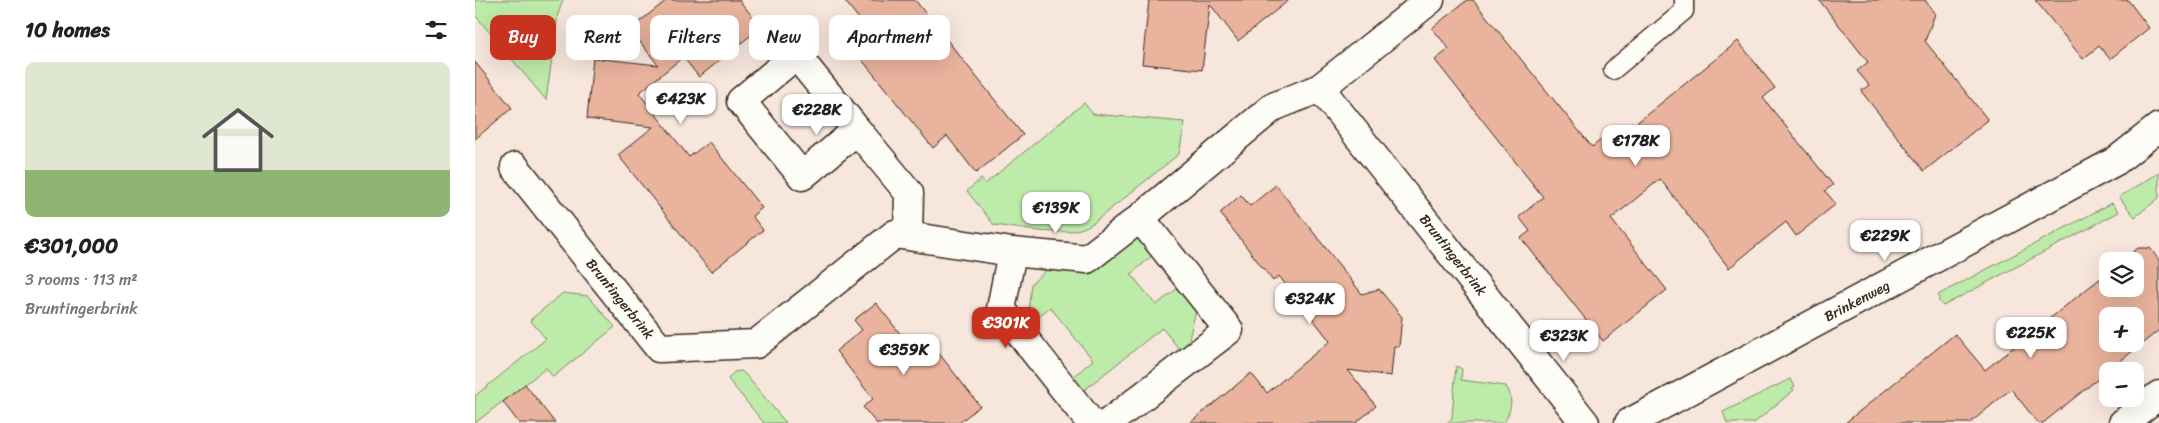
<!DOCTYPE html>
<meta charset="utf-8">
<style>
:root{--surface:#fff;--page:#f2f2f2;--text:#202124;--muted:#757577;--accent:#c8321e}
body{margin:0;font-family:Sriracha,sans-serif;background:var(--page);color:var(--text);height:100vh;display:flex;flex-direction:column;font-size:19px;white-space:nowrap}
*{box-sizing:border-box;margin:0}
p{font-size:16px;color:var(--muted)}
.icon{flex:none;width:28px;height:28px;fill:none;stroke:currentColor;stroke-width:2;stroke-linecap:round;stroke-linejoin:round}
.map{position:relative;flex:1;overflow:hidden}
.drawer{display:flex;flex-direction:column;background:var(--surface);width:475px}
.drawer>*{flex:none}
.top-card{position:absolute;left:15px;top:15px;width:475px;height:45px;display:flex;gap:10px}
.buttons{position:absolute;left:1624px;top:252px;display:grid;gap:10px}
.buttons a{display:grid;place-items:center;width:45px;height:45px;border-radius:10px;background:var(--surface);box-shadow:0 5px 20px #0002;font-size:25px}
.price{position:absolute;translate:-50% -42px;padding:0 11px;border-radius:10px;background:#fff;color:#222;font-size:16px;line-height:32px;filter:drop-shadow(0 1px 2px #0008)}
.price::after{content:'';position:absolute;left:50%;top:30px;width:15px;height:11px;margin-left:-8px;background:inherit;clip-path:polygon(0 0,100% 0,50% 100%)}
.price.on{background:var(--accent);color:#fff}
ul{padding:0;list-style:none}
li{display:grid;align-content:center;gap:10px;height:265px;padding:0 25px}
li span{display:grid;place-items:center;height:155px;border-radius:10px;color:#555}
li>.icon{margin-inline-start:auto}
span .icon{width:90px;height:90px;fill:#fffc;stroke-width:1}
li b{font-size:21px}
h2{display:flex;justify-content:space-between;align-items:center;height:60px;padding:0 25px;font-size:21px}
.chip{padding:0 18px;border-radius:10px;background:var(--surface);box-shadow:0 5px 20px #0002;font-size:18px;line-height:45px}
.chip.on{background:var(--accent);color:#fff}
main{display:flex;flex:1;min-height:0}
.map>svg:first-child{display:block}
.green{fill:#bdeba9;stroke:#7c8a64}
.building{fill:#e9b39d;stroke:#3b2a1e;fill-rule:evenodd}
.lines{fill:none;stroke-linecap:round;stroke-linejoin:round}
.lane-casing{stroke:#3b2a1e;stroke-width:21}
.street-casing{stroke:#3b2a1e;stroke-width:31}
.secondary-casing{stroke:#3b2a1e;stroke-width:31}
.lane{stroke:#fdfcf7;stroke-width:18}
.street{stroke:#fdfcf7;stroke-width:28}
.secondary{stroke:#fdfcf7;stroke-width:28}
.labels{text-anchor:middle;dominant-baseline:central;stroke-width:5;stroke-linejoin:round;paint-order:stroke}
.street-label{font-size:14px;fill:#3b2a1e;stroke:#fdfcf7}
</style>
<main>
<section class="drawer">
<h2>10 homes<svg class="icon" aria-label="filters" viewBox="0 0 24 24"><path d="M4 7h16M4 17h16"/><circle cx="9" cy="7" r="2"/><circle cx="15" cy="17" r="2"/></svg></h2>
<ul>
<li><span style="background:linear-gradient(#dfe7d0 70%,#8fb573 0)"><svg class="icon" aria-label="home" viewBox="0 0 24 24"><path d="M3 11l9-7 9 7M6 9v11h12V9"/></svg></span><div><b>€301,000</b><p>3 rooms · 113 m²</p><p>Bruntingerbrink</p></div></li>
</ul>
</section>
<div class="map">
<svg width="1684" height="423" viewBox="0 0 1684 423">
<rect width="100%" height="100%" fill="#f7e6dc"/>
<filter id="ink" filterUnits="userSpaceOnUse"><feTurbulence type="fractalNoise" baseFrequency=".02" numOctaves="2"/><feDisplacementMap in="SourceGraphic" scale="10" xChannelSelector="R" yChannelSelector="G"/><feConvolveMatrix kernelMatrix="1 2 1 2 8 2 1 2 1" color-interpolation-filters="sRGB"/></filter>
<g filter="url(#ink)">
<path class="green" d="M0 0H88L83 14 71 100 0 15Z
M609 103 618 114 710 122 704 154 618 223C593 240 547 228 519 225L492 191 506 179 510 184Z
M1684 173V198L1660 217 1644 197Z
M1637 203 1644 212 1468 306 1463 300 1465 298 1463 295Z
M662 237 677 256 656 274 681 305 703 288 721 310 713 343 705 350 687 328 608 391 597 378 618 360 575 307 554 325 552 322 556 284 573 269 615 274Z
M88 293 113 296 140 327 78 377 71 368 0 423V396L71 339 55 320Z
M981 366 987 369 986 380 1031 386C1039 398 1036 411 1029 423H972L977 418Z
M266 371 270 374 311 423H289L253 379 259 372Z
M1315 379 1320 386 1317 388 1319 390 1279 423H1252L1248 412Z"/>
<path class="building" d="M192 0H264L286 27 224 77 208 57 164 93 214 157 234 142 287 208 277 216 288 230 236 272 143 155 178 127 112 119 118 58 183 65 155 29Z
M369 0H440L548 135 501 173 472 136 458 148 367 35 385 20Z
M674 0H814L763 41 735 4 727 70 667 64Z
M992 0H998L1117 147 1143 126 1149 133 1263 41 1300 88 1288 98 1358 185 1350 191 1361 204 1321 236 1311 222 1254 268 1185 179 1136 219 1192 290 1128 341 1046 238 1055 231 1044 217 1068 197 960 60 974 49 957 28Z
M1344 0H1450L1460 14 1450 41 1513 120 1449 171 1386 91 1394 85 1382 71 1393 62Z
M1560 0H1653L1674 28 1635 59 1624 46 1608 59Z
M0 62 37 108 0 139Z
M801 185 887 294 904 289 927 317 924 347 919 346 916 376 873 370 901 406 881 423H715L776 373 792 393 855 341 804 276 798 281 745 213 766 195 775 206Z
M1663 248H1675L1684 260V330L1568 423H1563L1536 389 1495 423H1370L1480 334 1510 370 1632 273V289H1660V261H1647ZM1632 316H1660V344H1632Z
M401 303 438 350 452 338 505 406 484 423H401L388 407 398 399 361 351 387 330 379 320Z
M50 384 80 423H44L28 402Z"/>
<g class="lines">
<g class="lane-casing">
<path id="lane" d="M1138 70 1209 11V0"/>
</g>
<g class="street-casing">
<path id="street" d="M845 88 955 0
M382 130 321 55 266 101 327 176 382 130 434 193 433 235
M40 167 184 348 281 344 420 234 537 252 612 259 665 218 798 107 845 88 1110 423
M537 252 526 309 616 423
M633 423 754 330 665 218
M1648 423 1684 395"/>
</g>
<g class="secondary-casing">
<path id="secondary" d="M1154 423 1641 161 1684 127"/>
</g>
<use href="#lane" class="lane"/>
<use href="#street" class="street"/>
<use href="#secondary" class="secondary"/>
</g>
</g>
<g class="labels">
<g class="street-label">
<text transform="translate(978 255) rotate(52)">Bruntingerbrink</text>
<text transform="translate(145 299) rotate(51)">Bruntingerbrink</text>
<text transform="translate(1382 301) rotate(-28)">Brinkenweg</text>
</g>
</g>
</svg>
<div class="buttons">
<a><svg class="icon" aria-label="layers" viewBox="0 0 24 24"><path d="M12 4l9 5-9 5-9-5zM3 14l9 5 9-5"/></svg></a>
<a>+</a>
<a>−</a>
</div>
<b class="price" style="left:206px;top:125px">€423K</b>
<b class="price" style="left:342px;top:136px">€228K</b>
<b class="price" style="left:1161px;top:167px">€178K</b>
<b class="price" style="left:581px;top:234px">€139K</b>
<b class="price" style="left:1410px;top:262px">€229K</b>
<b class="price" style="left:835px;top:325px">€324K</b>
<b class="price on" style="left:531px;top:349px">€301K</b>
<b class="price" style="left:1556px;top:359px">€225K</b>
<b class="price" style="left:1089px;top:362px">€323K</b>
<b class="price" style="left:429px;top:376px">€359K</b>
<div class="top-card">
<a class="chip on">Buy</a>
<a class="chip">Rent</a>
<a class="chip">Filters</a>
<a class="chip">New</a>
<a class="chip">Apartment</a>
</div>
</div>
</main>
